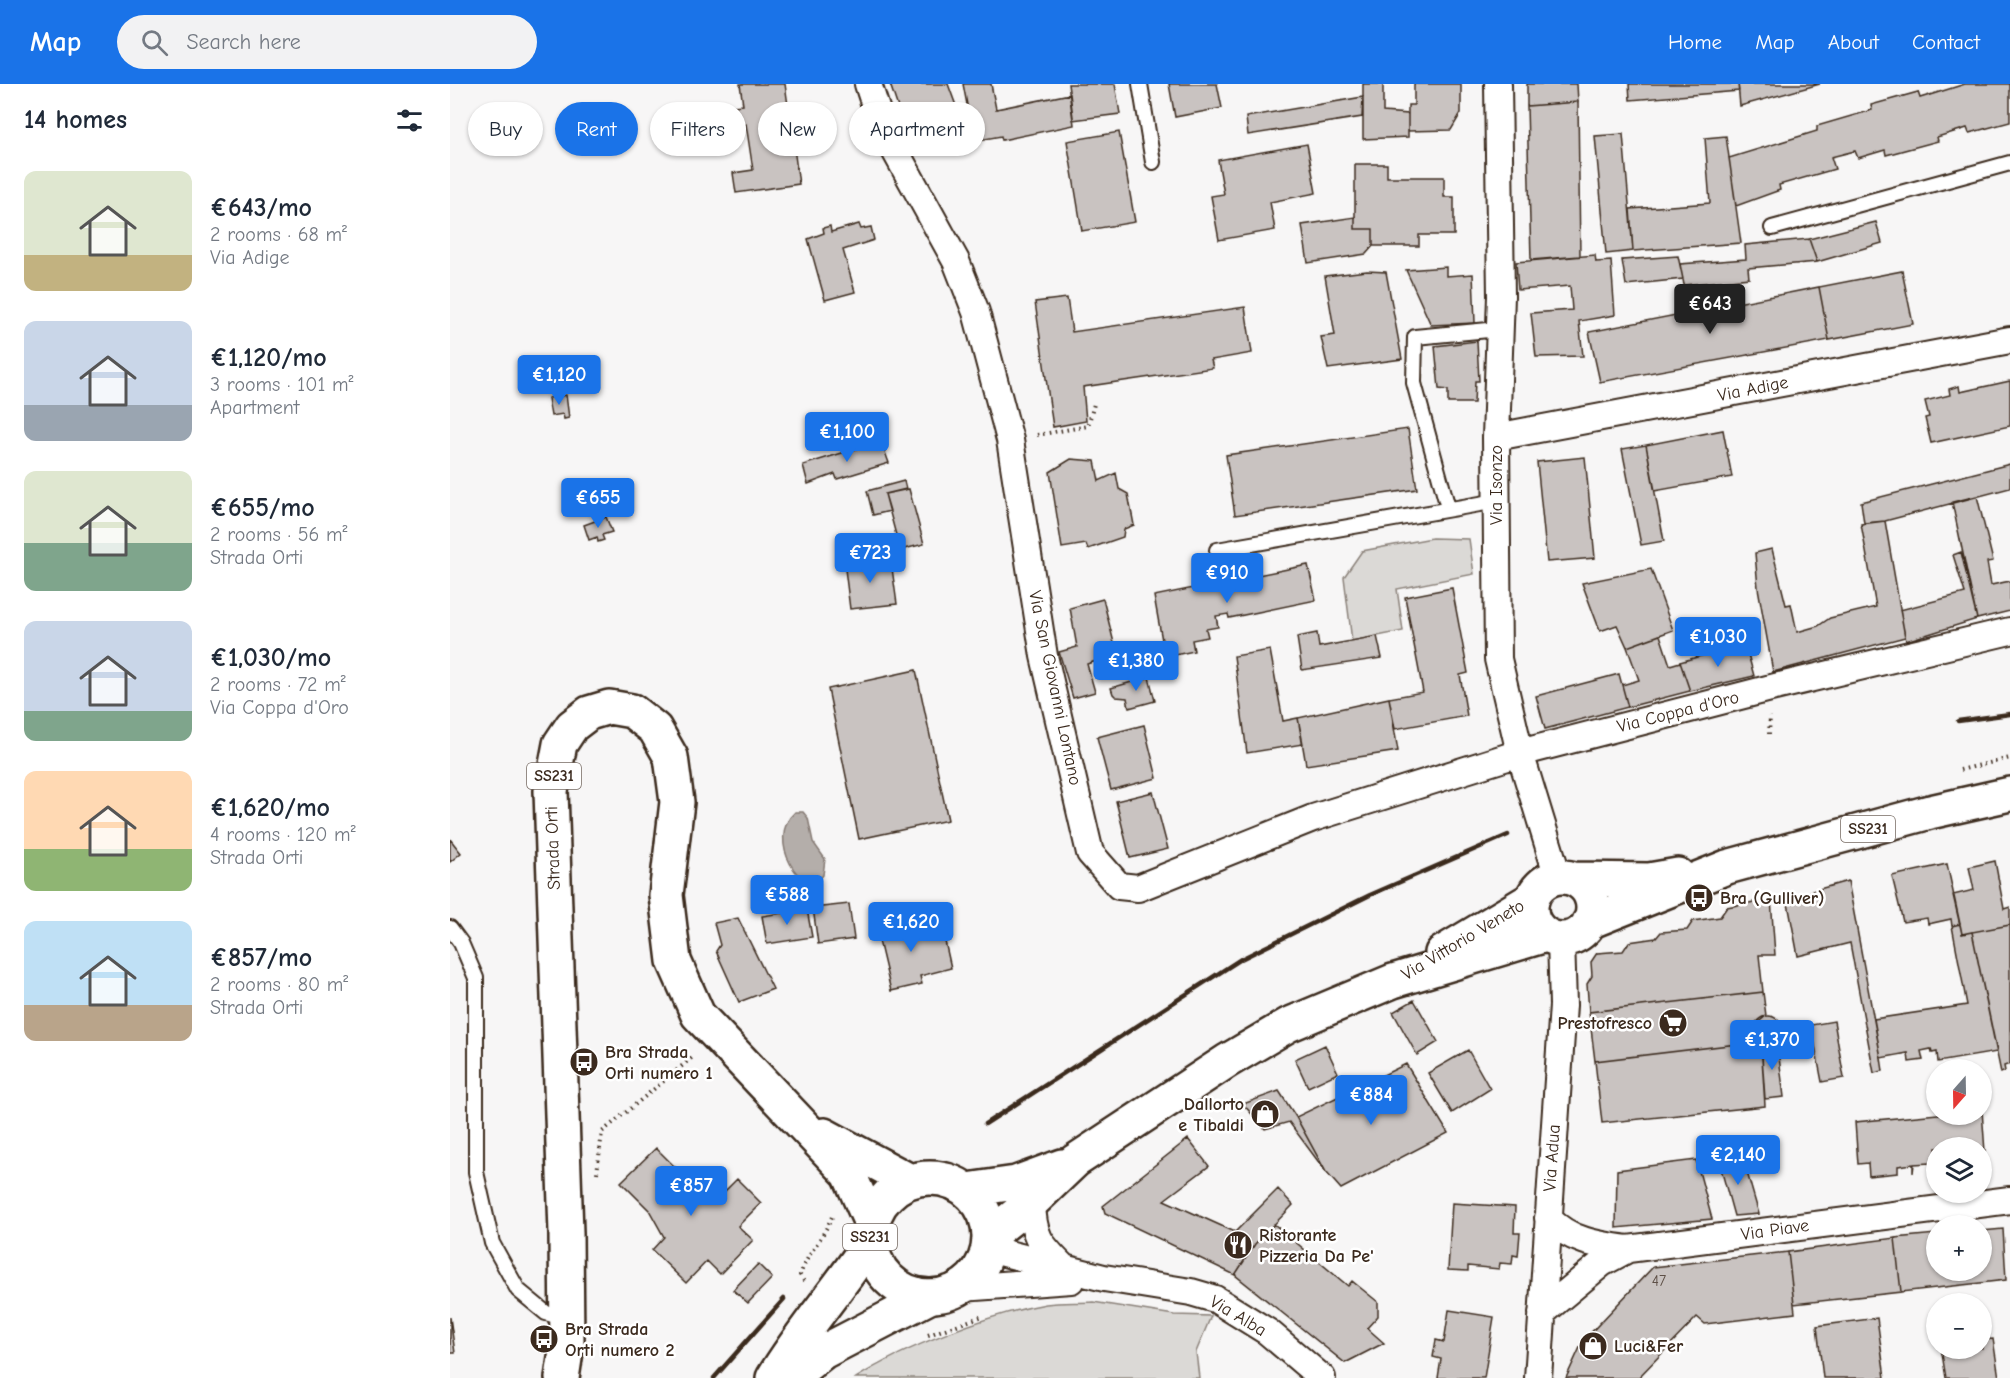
<!DOCTYPE html>
<meta charset="utf-8">
<style>
:root{--surface:#fff;--page:#f2f2f3;--text:#1f2937;--muted:#747a83;--accent:#1a73e8}
body{margin:0;font-family:"Comic Neue",sans-serif;background:var(--page);color:var(--text);height:100vh;display:flex;flex-direction:column;font-size:22px;white-space:nowrap}
*{box-sizing:border-box;margin:0}
p{font-size:20px;color:var(--muted)}
.icon{flex:none;width:33px;height:33px;fill:none;stroke:currentColor;stroke-width:2;stroke-linecap:round;stroke-linejoin:round}
.map{position:relative;flex:1;overflow:hidden}
.drawer{display:flex;flex-direction:column;background:var(--surface);width:450px}
.drawer>*{flex:none}
.guide{position:absolute;left:18px;top:18px;width:570px;height:54px;display:flex;gap:12px}
.needle{width:39px;rotate:200deg}
.controls{position:absolute;left:1476px;top:975px;display:grid;gap:12px}
.controls a{display:grid;place-items:center;width:66px;height:66px;border-radius:50%;background:var(--surface);box-shadow:0 2px 4px #0004;font-size:30px}
.price{position:absolute;translate:-50% -51px;padding:0 14px;border-radius:6px;background:var(--accent);color:#fff;font-size:20px;line-height:39px;filter:drop-shadow(0 2px 3px #0008)}
.price::after{content:'';position:absolute;left:50%;top:36px;width:18px;height:14px;margin-left:-9px;background:inherit;clip-path:polygon(0 0,100% 0,50% 100%)}
.price.on{background:#222;color:#fff}
ul{padding:0;list-style:none}
li{display:flex;align-items:center;gap:18px;height:150px;padding:0 24px}
li span{display:grid;place-items:center;flex:none;width:168px;height:120px;border-radius:12px;color:#555}
li>.icon{margin-inline-start:auto}
span .icon{width:72px;height:72px;fill:#fffc;stroke-width:1}
li b{font-size:26px}
h2{display:flex;justify-content:space-between;align-items:center;height:72px;padding:0 24px;font-size:26px}
.tag{padding:0 21px;border-radius:27px;background:var(--surface);box-shadow:0 2px 4px #0004;font-size:21px;line-height:54px}
.tag.on{background:var(--accent);color:#fff}
header{display:flex;align-items:center;gap:36px;box-sizing:border-box;height:84px;padding:0 30px;background:var(--accent);color:#fff}
header strong{font-size:28px}
nav{display:flex;gap:33px;margin-inline-start:auto;font-size:21px}
.search{width:420px;height:54px;background:var(--page);display:flex;align-items:center;gap:15px;box-sizing:border-box;padding:0 21px;border-radius:33px;color:var(--muted);font-size:22px}
main{display:flex;flex:1;min-height:0}
.map>svg:first-child{display:block}
.park{fill:#dbd9d6;stroke:#8b827a;stroke-width:1.5}
.water{fill:#b4aeaa;stroke:#847972;stroke-width:1.5}
.building{fill:#c9c3c1;stroke:#3b2a1e;stroke-width:1.5}
.lines{fill:none;stroke-linecap:round;stroke-linejoin:round}
.service-casing{stroke:#3b2a1e;stroke-width:18}
.minor-casing{stroke:#3b2a1e;stroke-width:30}
.secondary-casing{stroke:#3b2a1e;stroke-width:38}
.primary-casing{stroke:#3b2a1e;stroke-width:38}
.path{stroke:#3b2a1e;stroke-width:4;stroke-dasharray:1.5 4.5;stroke-linecap:butt}
.service{stroke:#fff;stroke-width:14}
.minor{stroke:#fff;stroke-width:26}
.secondary{stroke:#fff;stroke-width:33}
.primary{stroke:#fff;stroke-width:33}
.rail{stroke:#3b2a1e;stroke-width:4.5}
.labels{text-anchor:middle;dominant-baseline:central;stroke-width:5;stroke-linejoin:round;paint-order:stroke}
.number-label{font-size:15px;fill:#5e5047}
.shield{fill:#fff;stroke:#766a62;stroke-width:1.5}
.shield-label{font-size:16px;font-weight:bold;fill:#3b2a1e}
.street-label{font-size:18px;fill:#3b2a1e;stroke:#fff}
.poi-label{font-size:18px;font-weight:bold;fill:#3b2a1e;stroke:#fff;text-anchor:start}
</style>
<header>
<strong>Map</strong>
<div class="search"><svg class="icon" aria-label="search" viewBox="0 0 24 24"><circle cx="10" cy="10" r="6"/><path d="M15 15l6 6"/></svg>Search here</div>
<nav><a>Home</a><a>Map</a><a>About</a><a>Contact</a></nav>
</header>
<main>
<section class="drawer">
<h2>14 homes<svg class="icon" aria-label="filters" viewBox="0 0 24 24"><path d="M4 7h16M4 17h16"/><circle cx="9" cy="7" r="2"/><circle cx="15" cy="17" r="2"/></svg></h2>
<ul>
<li><span style="background:linear-gradient(#dfe7d0 70%,#c2b280 0)"><svg class="icon" aria-label="home" viewBox="0 0 24 24"><path d="M3 11l9-7 9 7M6 9v11h12V9"/></svg></span><div><b>€643/mo</b><p>2 rooms · 68 m²</p><p>Via Adige</p></div></li>
<li><span style="background:linear-gradient(#c9d6e8 70%,#9aa5b1 0)"><svg class="icon" aria-label="home" viewBox="0 0 24 24"><path d="M3 11l9-7 9 7M6 9v11h12V9"/></svg></span><div><b>€1,120/mo</b><p>3 rooms · 101 m²</p><p>Apartment</p></div></li>
<li><span style="background:linear-gradient(#dfe7d0 60%,#7fa58c 0)"><svg class="icon" aria-label="home" viewBox="0 0 24 24"><path d="M3 11l9-7 9 7M6 9v11h12V9"/></svg></span><div><b>€655/mo</b><p>2 rooms · 56 m²</p><p>Strada Orti</p></div></li>
<li><span style="background:linear-gradient(#c9d6e8 75%,#7fa58c 0)"><svg class="icon" aria-label="home" viewBox="0 0 24 24"><path d="M3 11l9-7 9 7M6 9v11h12V9"/></svg></span><div><b>€1,030/mo</b><p>2 rooms · 72 m²</p><p>Via Coppa d'Oro</p></div></li>
<li><span style="background:linear-gradient(#ffd9b3 65%,#8fb573 0)"><svg class="icon" aria-label="home" viewBox="0 0 24 24"><path d="M3 11l9-7 9 7M6 9v11h12V9"/></svg></span><div><b>€1,620/mo</b><p>4 rooms · 120 m²</p><p>Strada Orti</p></div></li>
<li><span style="background:linear-gradient(#bfe0f5 70%,#b9a48a 0)"><svg class="icon" aria-label="home" viewBox="0 0 24 24"><path d="M3 11l9-7 9 7M6 9v11h12V9"/></svg></span><div><b>€857/mo</b><p>2 rooms · 80 m²</p><p>Strada Orti</p></div></li>
</ul>
</section>
<div class="map">
<svg width="1560" height="1294" viewBox="0 0 1560 1294">
<rect width="100%" height="100%" fill="#f7f6f6"/>
<filter id="ink" filterUnits="userSpaceOnUse"><feTurbulence type="fractalNoise" baseFrequency=".0167" numOctaves="2"/><feDisplacementMap in="SourceGraphic" scale="12" xChannelSelector="R" yChannelSelector="G"/><feConvolveMatrix kernelMatrix="1 2 1 2 8 2 1 2 1" color-interpolation-filters="sRGB"/></filter>
<g filter="url(#ink)">
<path class="park" d="M982 454 1019 455 1024 490 947 505 953 547 902 557 894 493 912 467Z
M643 1218 724 1231 761 1232 746 1268 749 1294H406C454 1263 539 1230 596 1220 611 1218 628 1219 643 1218Z"/>
<path class="water" d="M345 728H353L358 734 363 758 375 775 373 791C354 818 314 755 345 728Z"/>
<path class="building" d="M290 0H335L349 100 286 109 283 89 303 86 296 40 276 43 273 23 293 21Z
M440 0H498L519 57 462 65Z
M513 0H541L546 25 620 10 624 41 552 56 551 52 524 57Z
M618 0H665L670 30 623 36Z
M719 0H767L772 24 725 33Z
M913 0H933V28L958 30V53L913 55Z
M964 0H1011V29L1001 46 958 47V21H964Z
M1077 0H1127L1128 18 1077 22Z
M1179 0H1288L1289 7 1180 16Z
M1288 0H1370L1290 22Z
M1560 0V38L1519 49 1517 44 1487 53 1488 57 1436 71 1435 66 1408 74 1405 67 1381 73 1385 85 1329 101 1330 106 1286 122 1279 74 1367 47V42L1422 26 1421 21 1468 8 1470 14 1515 0Z
M913 13 912 33 798 51 796 33Z
M1128 18 1130 172 1081 176 1077 22Z
M669 48 685 138 632 147 617 57Z
M1173 50 1183 167 1156 170 1145 52Z
M1276 52 1291 159 1183 167 1180 125 1260 119 1255 54Z
M857 60 866 109 820 118 825 146 769 156 761 112 774 110 768 76Z
M905 80H937V93H994V113H1004V151H969V162H923V145H905Z
M905 133V145H923V162L916 170 858 179 852 141Z
M1426 138 1432 159 1367 178 1359 155Z
M409 140 411 145 421 143 424 156 393 166 405 208 375 216 358 155 374 149 373 144 380 142 381 148Z
M1359 155 1367 178 1298 184 1299 194 1234 201 1230 180 1296 175 1295 161Z
M1145 171 1146 178 1161 177 1165 231 1129 237 1133 272 1086 273 1081 229 1122 226 1120 202 1068 206 1066 178Z
M1228 172 1233 195 1176 201 1172 176Z
M996 183V192L1023 190 1025 239 981 241 956 186Z
M917 187 936 188 952 275 878 285 871 253 885 251 875 192Z
M1452 187 1463 240 1379 256 1369 203Z
M1369 203 1379 256 1150 298 1139 248Z
M617 214 622 248 795 223 802 269 761 276 763 284 633 303 636 337 603 343 585 218Z
M1027 257 1029 297H1025L1024 319H998V306L989 305 985 262Z
M1560 297V342L1481 359 1475 334 1479 333 1475 317 1500 311 1499 305 1509 302 1510 308Z
M116 311 119 334 114 335 113 330 101 332 98 314Z
M958 345 967 405 785 431 776 371Z
M1273 346 1282 393 1205 407 1196 361Z
M431 357 439 379 387 395 385 390 358 400 353 381Z
M1196 361 1214 457 1191 461 1172 365Z
M1135 373 1145 474 1097 478 1087 378Z
M621 375 645 377 649 397 666 389 669 405 678 410 684 441 674 445 673 453 638 465 636 460 612 464 600 388Z
M1560 380V404L1435 437 1414 439 1411 418Z
M454 397 456 405 435 410 440 427 423 431 417 407Z
M459 405 474 460 450 466 435 410Z
M1527 412 1543 477 1537 478 1541 501 1560 497V527L1527 535 1502 418Z
M156 433 162 448 152 451 154 456 148 458 147 453 139 456 134 441Z
M1435 437 1455 553 1323 588 1308 504 1305 469 1322 465 1336 521 1341 520 1347 548 1368 542 1380 534 1426 523 1411 440Z
M1511 468 1527 535 1456 557 1450 526 1515 509 1503 471Z
M417 473 418 481 441 477 447 520 400 525 394 477Z
M858 481 866 516 779 534 778 530 766 532 768 543 756 545 758 553 742 556 744 567 715 573 704 512Z
M1201 485 1223 546 1177 563 1167 541 1150 547 1132 499Z
M1002 504 1018 589 1010 591 1017 632 945 645 939 614 973 608 955 513Z
M653 515 668 575 647 581 646 577 637 580 645 608 623 614 609 568 627 563 620 524Z
M867 549 869 563 927 552 932 574 852 586 847 553Z
M1210 551 1220 581 1230 578 1240 607 1178 623 1172 601 1189 596 1177 563Z
M1295 559 1304 592 1240 607 1230 578Z
M820 566 833 637 848 634 853 660 797 669 784 572Z
M466 586 498 736 409 755 378 605Z
M1169 590 1178 623 1095 645 1086 612Z
M699 593 705 617 679 624 677 614 666 613 663 610 661 604Z
M939 614 948 667 856 681 848 634Z
M694 641 707 694 661 706 647 653Z
M703 708 718 765 680 774 666 717Z
M0 755 11 769 0 778Z
M1545 777 1554 825 1560 823V841L1512 850 1503 811 1524 806 1519 783Z
M1497 780 1510 840 1502 842 1501 835 1478 840 1477 834 1453 838 1442 792Z
M1398 797 1431 974 1433 987 1424 989 1400 859 1348 872 1337 814Z
M1321 815 1325 871H1309L1313 908 1139 928 1137 900 1142 892 1141 878 1147 869 1173 867 1179 858 1206 854 1211 848 1237 846 1243 837 1270 833 1277 823Z
M399 820 404 855 368 860 363 824Z
M357 825 362 853 317 860 312 832Z
M475 832 481 856 494 853 501 884 470 892 472 900 441 907 426 844Z
M288 834 323 905 289 918 266 867 270 861 264 839Z
M1510 840 1512 850 1522 848 1547 968 1488 978 1487 968 1482 969 1481 965 1471 967 1473 976 1459 978 1458 969 1431 974 1424 935 1517 921 1502 842Z
M1560 841V980L1554 982 1555 987 1551 989 1522 848Z
M1313 908 1316 932 1305 941 1304 958 1145 977 1139 928Z
M964 916 988 958 967 971 943 928Z
M1304 946a14 14 0 1 1 28 0a14 14 0 1 1-28 0Z
M1384 937 1394 994 1372 998 1361 941Z
M1304 946 1311 958 1315 1022 1152 1039 1145 977 1304 958Z
M1327 957 1334 1013 1315 1015 1311 958 1319 960Z
M875 961 888 989 858 1003 845 975Z
M1018 966 1040 1005 1002 1029 978 989Z
M956 980 998 1049 891 1105 876 1088 846 1033Z
M829 1007 846 1033 876 1088 839 1038 815 1045 793 1020Z
M1532 1026 1535 1068H1532V1064H1486V1078L1481 1079 1482 1087 1480 1079 1464 1080 1463 1089V1080L1448 1082V1089L1419 1092 1418 1079 1408 1080 1405 1038 1488 1030H1532Z
M738 1055 759 1082 714 1116 785 1148 828 1105 843 1121 805 1160 785 1191 655 1129 653 1122Z
M206 1064 262 1120 287 1095 311 1119 288 1142 303 1156 270 1190 257 1177 236 1199 202 1166 214 1153 199 1126 171 1098Z
M1292 1071 1309 1130 1284 1132 1268 1074Z
M1246 1076 1262 1135 1166 1144 1167 1086Z
M1002 1119 1065 1123 1064 1149H1070L1068 1172 1063 1171 1062 1180 1050 1179 1049 1185 1018 1182V1187L998 1186Z
M824 1140 898 1202 902 1197 928 1218V1232L917 1244 934 1259 895 1279 785 1191 805 1160Z
M1553 1145 1556 1196 1451 1208 1445 1154 1486 1150V1186H1532V1147Z
M1445 1154 1451 1208 1344 1220 1338 1168Z
M1338 1168 1345 1229 1255 1240 1247 1233 1188 1294H1116L1133 1257 1203 1183Z
M308 1180 322 1194 298 1219 283 1206Z
M999 1226 1044 1233 1034 1294H988L991 1275 983 1273 986 1256 994 1258Z
M0 1233 5 1269H0Z
M1427 1234 1435 1294H1373L1367 1242Z
M1543 1255 1549 1294H1496L1491 1264H1532V1256Z"/>
<g class="lines">
<g class="service-casing">
<path id="service" d="M690 0 703 78
M1322 144 1560 79
M998 424 964 299 965 253 1049 245
M767 466 1047 417
M0 844 11 859 26 894V1088L42 1159 68 1206 96 1229 116 1235"/>
</g>
<g class="minor-casing">
<path id="minor" d="M418 0 432 43 506 177 526 228 560 356 594 572 640 769 669 802 688 804 863 734 1070 669 1321 604 1560 547
M1048 0 1051 212 1046 353 1048 575 1070 669 1108 793
M1046 353 1560 256
M582 1118C583 1154 590 1160 615 1185
M1098 1134C1119 1157 1148 1161 1178 1165L1560 1116
M538 1165 654 1194 741 1208 765 1215 818 1248 872 1294
M511 1204 621 1196
M1092 1229 1152 1179 1178 1165
M1088 1294 1113 921 1111 855"/>
</g>
<g class="secondary-casing">
<path id="secondary" d="M323 1294C352 1246 389 1205 420 1158
M340 1294 373 1268 481 1212"/>
</g>
<g class="primary-casing">
<path id="primary" d="M1081 824a31 31 0 1 1 62 0a31 31 0 1 1-62 0Z
M1123 795 1199 796 1228 791
M1139 838 1277 783 1480 728 1560 710
M992 869 1082 815
M374 1051 460 1097
M421 1153a59 59 0 1 1 118 0a59 59 0 1 1-118 0Z
M517 1106 566 1099 612 1082
M539 1152 582 1118 625 1077 777 977 838 941 943 897 1096 851
M112 1294 117 1261 116 1149 101 707 110 660 122 642 139 629 159 623 182 627 205 645 221 673 227 718 216 811 224 877 248 931 399 1090 421 1139"/>
</g>
<path class="path" d="M587 351 638 342 644 320
M1319 650 1320 632
M1510 686 1560 674
M147 1089 152 1048 244 972
M354 1197 350 1191C358 1168 375 1152 383 1130
M478 1251 533 1232"/>
<use href="#service" class="service"/>
<use href="#minor" class="minor"/>
<use href="#secondary" class="secondary"/>
<use href="#primary" class="primary"/>
<path class="rail" d="M1508 637 1560 630
M535 1040 791 875 920 811 1058 751
M264 1294 334 1215"/>
</g>
</g>
<defs>
<g id="bus-disc" transform="scale(1.5)"><circle r="9.5" fill="#3b2a1e" stroke="#fff"/><path d="M-5-6H5V4H4V6H2V4H-2V6H-4V4H-5ZM-3.5-4V0h7V-4ZM-3.5 1.2v1.5H-2V1.2ZM2 1.2v1.5H3.5V1.2Z" fill="#fff"/></g>
<g id="supermarket-disc" transform="scale(1.5)"><circle r="9.5" fill="#3b2a1e" stroke="#fff"/><path d="M-6-5.5h2.5l.6 2H6L4.5 2H-2.5L-4.4-4H-6ZM-1.5 3.2a1.3 1.3 0 1 0 .1 0ZM3 3.2a1.3 1.3 0 1 0 .1 0Z" fill="#fff"/></g>
<g id="shop-disc" transform="scale(1.5)"><circle r="9.5" fill="#3b2a1e" stroke="#fff"/><path d="M-5-2.5h2.3a2.7 3.5 0 0 1 5.4 0H5L5.5 6h-11ZM-1.5-2.5h3a1.5 2.3 0 0 0-3 0Z" fill="#fff"/></g>
<g id="restaurant-disc" transform="scale(1.5)"><circle r="9.5" fill="#3b2a1e" stroke="#fff"/><path d="M-5-6h1v4h1v-4h1v4h1v-4h1v5L-1.5 .5V6h-2V.5L-5-1ZM5-6V6H3V1.5H1.5Q1.5-4 5-6Z" fill="#fff"/></g>
</defs>
<g fill-rule="evenodd">
<use href="#bus-disc" x="1249" y="814"/>
<use href="#supermarket-disc" x="1223" y="939"/>
<use href="#bus-disc" x="134" y="978"/>
<use href="#shop-disc" x="815" y="1030"/>
<use href="#restaurant-disc" x="788" y="1161"/>
<use href="#bus-disc" x="94" y="1255"/>
<use href="#shop-disc" x="1143" y="1262"/>
</g>
<g class="labels">
<g class="number-label">
<text x="1209" y="1197">47</text>
</g>
<g class="shield">
<rect x="77" y="679" width="54" height="26" rx="4.5"/>
<rect x="1391" y="732" width="54" height="26" rx="4.5"/>
<rect x="393" y="1140" width="54" height="26" rx="4.5"/>
</g>
<g class="shield-label">
<text x="104" y="692">SS231</text>
<text x="1418" y="745">SS231</text>
<text x="420" y="1153">SS231</text>
</g>
<g class="street-label">
<text transform="translate(1303 305) rotate(-11)">Via Adige</text>
<text transform="translate(1046 401) rotate(-90)">Via Isonzo</text>
<text transform="translate(605 604) rotate(78)">Via San Giovanni Lontano</text>
<text transform="translate(1228 628) rotate(-14)">Via Coppa d'Oro</text>
<text transform="translate(103 764) rotate(-92)">Strada Orti</text>
<text transform="translate(1013 856) rotate(-31)">Via Vittorio Veneto</text>
<text transform="translate(1102 1074) rotate(-86)">Via Adua</text>
<text transform="translate(1325 1146) rotate(-8)">Via Piave</text>
<text transform="translate(788 1232) rotate(31)">Via Alba</text>
</g>
<g class="poi-label">
<text x="1270" y="814">Bra (Gulliver)</text>
<text x="1202" y="939" text-anchor="end">Prestofresco</text>
<text x="155" y="968">Bra Strada<tspan x="155" dy="21">Orti numero 1</tspan></text>
<text x="794" y="1020" text-anchor="end">Dallorto<tspan x="794" dy="21">e Tibaldi</tspan></text>
<text x="809" y="1151">Ristorante<tspan x="809" dy="21">Pizzeria Da Pe'</tspan></text>
<text x="115" y="1245">Bra Strada<tspan x="115" dy="21">Orti numero 2</tspan></text>
<text x="1164" y="1262">Luci&amp;Fer</text>
</g>
</g>
</svg>
<div class="controls">
<a><svg class="needle" viewBox="-14 -14 28 28"><path d="M0-13l5 13h-10z" fill="#e53935"/><path d="M0 13l5-13h-10z" fill="#747a83"/></svg></a>
<a><svg class="icon" aria-label="layers" viewBox="0 0 24 24"><path d="M12 4l9 5-9 5-9-5zM3 14l9 5 9-5"/></svg></a>
<a>+</a>
<a>−</a>
</div>
<b class="price on" style="left:1260px;top:251px">€643</b>
<b class="price" style="left:109px;top:322px">€1,120</b>
<b class="price" style="left:397px;top:379px">€1,100</b>
<b class="price" style="left:148px;top:445px">€655</b>
<b class="price" style="left:420px;top:500px">€723</b>
<b class="price" style="left:777px;top:520px">€910</b>
<b class="price" style="left:1268px;top:584px">€1,030</b>
<b class="price" style="left:686px;top:608px">€1,380</b>
<b class="price" style="left:337px;top:842px">€588</b>
<b class="price" style="left:461px;top:869px">€1,620</b>
<b class="price" style="left:1322px;top:987px">€1,370</b>
<b class="price" style="left:921px;top:1042px">€884</b>
<b class="price" style="left:1288px;top:1102px">€2,140</b>
<b class="price" style="left:241px;top:1133px">€857</b>
<div class="guide">
<a class="tag">Buy</a>
<a class="tag on">Rent</a>
<a class="tag">Filters</a>
<a class="tag">New</a>
<a class="tag">Apartment</a>
</div>
</div>
</main>
